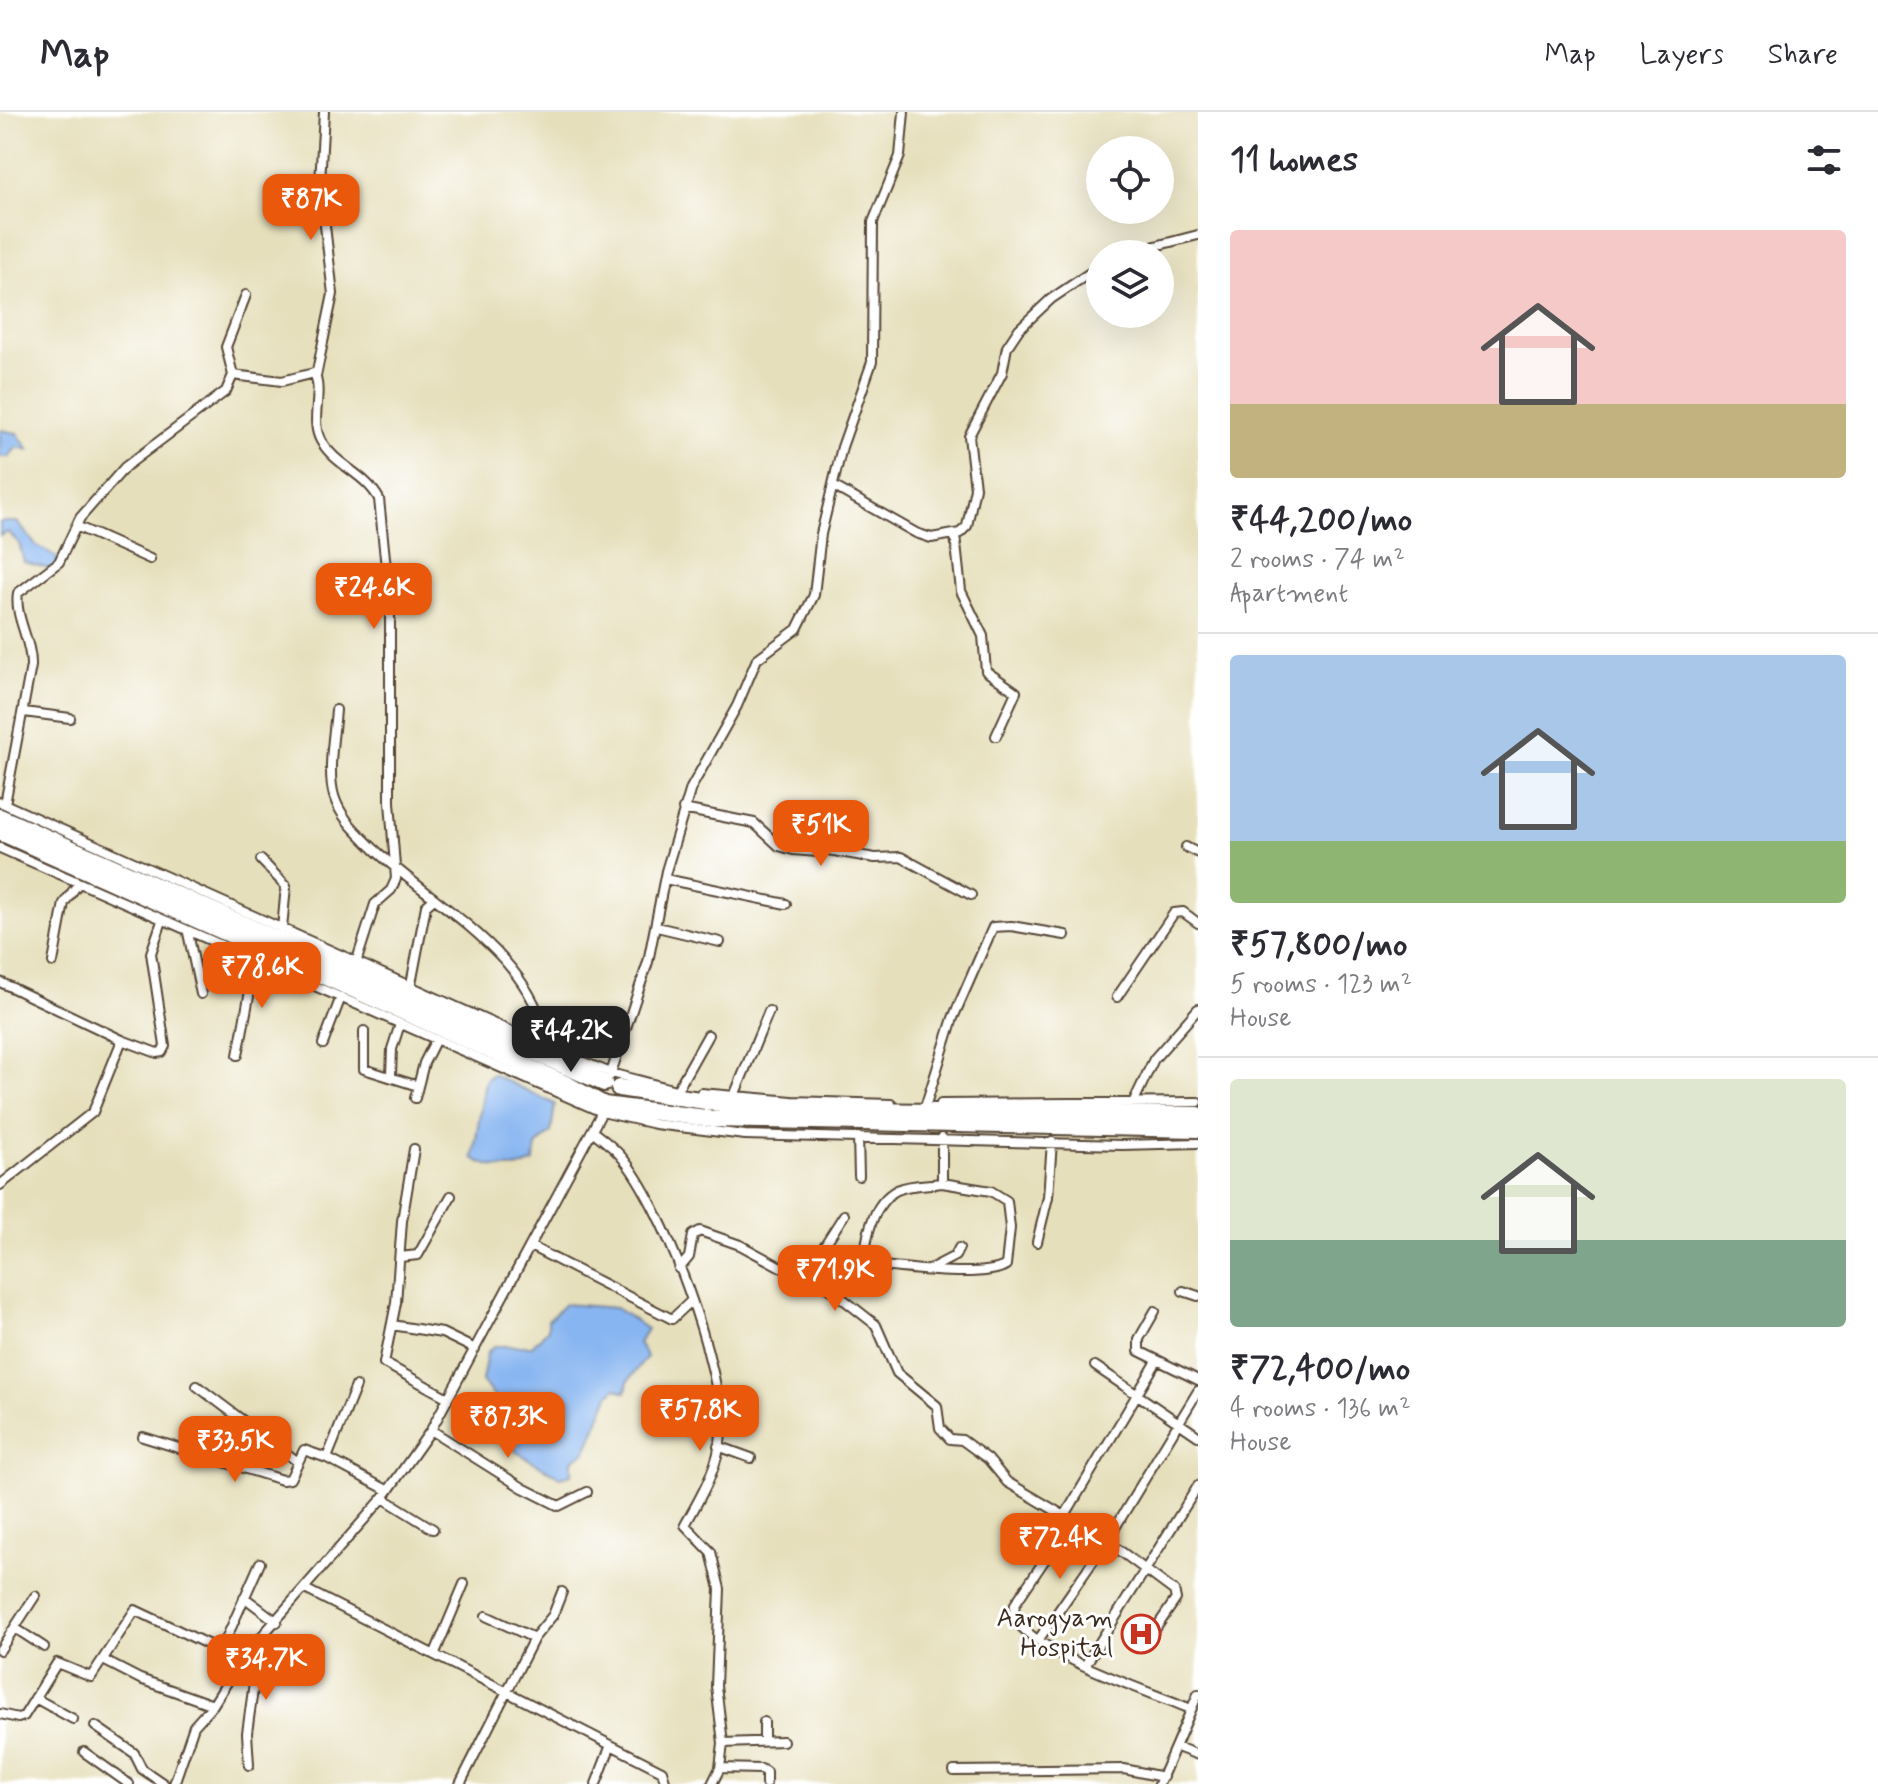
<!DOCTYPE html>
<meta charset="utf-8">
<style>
:root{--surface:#fff;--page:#f2f2f3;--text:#2b2b33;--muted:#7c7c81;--line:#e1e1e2;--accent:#ea580c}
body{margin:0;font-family:Mynerve,sans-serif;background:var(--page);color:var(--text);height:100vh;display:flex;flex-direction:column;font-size:30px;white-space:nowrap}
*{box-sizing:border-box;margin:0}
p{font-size:26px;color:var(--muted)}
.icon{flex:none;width:44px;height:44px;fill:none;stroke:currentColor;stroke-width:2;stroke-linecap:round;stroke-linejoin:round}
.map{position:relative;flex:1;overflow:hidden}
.sheet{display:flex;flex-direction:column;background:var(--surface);width:680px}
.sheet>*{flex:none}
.controls{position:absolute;left:1086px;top:24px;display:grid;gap:16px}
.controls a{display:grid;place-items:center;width:88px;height:88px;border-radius:50%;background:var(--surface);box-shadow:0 8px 32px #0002;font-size:40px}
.price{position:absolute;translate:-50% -68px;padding:0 18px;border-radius:16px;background:var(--accent);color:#fff;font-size:26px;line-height:52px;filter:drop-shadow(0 2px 4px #0008)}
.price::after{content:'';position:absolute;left:50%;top:48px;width:24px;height:18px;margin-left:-12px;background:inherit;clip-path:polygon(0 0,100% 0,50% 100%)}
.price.current{background:#222;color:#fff}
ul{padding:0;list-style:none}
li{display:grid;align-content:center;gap:16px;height:424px;padding:0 32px}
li+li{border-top:2px solid var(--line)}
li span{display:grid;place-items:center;height:248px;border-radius:8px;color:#555}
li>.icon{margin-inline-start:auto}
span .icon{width:144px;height:144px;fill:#fffc;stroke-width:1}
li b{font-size:34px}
h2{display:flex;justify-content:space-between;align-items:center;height:96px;padding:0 32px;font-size:34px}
header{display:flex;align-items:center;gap:48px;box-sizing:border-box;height:112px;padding:0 40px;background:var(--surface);border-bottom:2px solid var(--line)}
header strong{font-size:38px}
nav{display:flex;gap:44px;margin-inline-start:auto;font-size:28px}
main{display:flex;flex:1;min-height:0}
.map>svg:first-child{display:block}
.water{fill:#87b5f1;stroke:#617088;stroke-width:2}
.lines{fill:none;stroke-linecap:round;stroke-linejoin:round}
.street-casing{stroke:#554536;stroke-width:12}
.highway-casing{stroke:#554536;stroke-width:20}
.street{stroke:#fff;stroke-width:8}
.highway{stroke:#fff;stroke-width:16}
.labels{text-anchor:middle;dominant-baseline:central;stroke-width:6;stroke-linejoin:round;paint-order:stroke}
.poi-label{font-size:26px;fill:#3b2a1e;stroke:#fff;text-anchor:end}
</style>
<header>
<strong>Map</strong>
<nav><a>Map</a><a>Layers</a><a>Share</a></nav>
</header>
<main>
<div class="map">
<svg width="1198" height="1672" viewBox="0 0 1198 1672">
<rect width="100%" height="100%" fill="#fff"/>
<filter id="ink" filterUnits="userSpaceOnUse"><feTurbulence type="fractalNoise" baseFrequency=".0125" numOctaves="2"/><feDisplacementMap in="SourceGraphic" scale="16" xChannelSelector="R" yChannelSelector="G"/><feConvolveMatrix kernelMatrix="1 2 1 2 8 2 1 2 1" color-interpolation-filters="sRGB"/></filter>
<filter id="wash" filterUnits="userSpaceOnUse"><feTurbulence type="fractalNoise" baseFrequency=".006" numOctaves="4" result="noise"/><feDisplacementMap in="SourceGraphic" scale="32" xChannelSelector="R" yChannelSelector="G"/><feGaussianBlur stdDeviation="1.8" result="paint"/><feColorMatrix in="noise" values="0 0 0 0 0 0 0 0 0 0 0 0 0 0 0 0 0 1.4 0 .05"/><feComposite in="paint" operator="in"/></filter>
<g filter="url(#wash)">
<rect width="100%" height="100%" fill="#e6dfbb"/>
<path class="water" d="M0 318 17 321 29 338 17 335 8 345H0Z
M0 410H17L36 433 57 445V459L24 450 19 431 8 420 0 424Z
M492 962 555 992 551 1020 536 1034 534 1050C515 1060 490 1057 473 1046L485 969Z
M565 1192 616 1196 647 1217 638 1231 647 1245 628 1269 626 1280 616 1276 609 1283 586 1339 572 1348V1362L560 1365 518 1341 496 1320V1287L482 1269 487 1241 494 1234H532L548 1217V1208Z"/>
</g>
<g filter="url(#ink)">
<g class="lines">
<g class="street-casing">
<path id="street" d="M1124 142 1198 123
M233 263 282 269 314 261C324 281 309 308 321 329 336 354 366 362 379 387L390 495V690L396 767 391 778 375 792 357 848
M316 264 333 182 320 71 324 0
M833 374 916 421 931 426 960 421 967 414 975 376 969 324 1002 261 1007 235 1019 217 1051 187 1100 154
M76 414 150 447
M955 423 961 479 983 524 986 559 1016 580 996 624
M336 598C334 624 327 659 334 684 341 707 358 721 374 737 437 796 535 843 548 936
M24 600 70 606
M0 690 548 936 611 961 676 978
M5 692 31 554C32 529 14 505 18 481L59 450 80 406 125 355 226 279 233 263 226 235 246 183
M683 697 754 711 779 734 793 738 818 740 828 738 875 746 901 745 971 783
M1186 735 1198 741
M0 736 602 1000 655 1012 745 1023 1122 1033 1198 1031
M261 748 286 774 282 817
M665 767 786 792
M657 815 720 830
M188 821 201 882
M53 850 64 791 78 772
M0 870 122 928 93 1000 0 1073
M411 872 426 794 434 787
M1117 885 1174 801 1183 800 1198 811
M364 919V957L418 974
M122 928 157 941 162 940 165 934 151 841 162 809
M323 932 341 885
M238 943 256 847
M391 963 392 937 400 912
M610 964 648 850 666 759 691 676 737 594 757 547 797 517 814 483 821 422 842 335 872 250 873 110 900 44 904 0
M677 978 708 923
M701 981 792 989 891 992
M734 984 769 899
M415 986 424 951 436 927
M1134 989 1154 947 1198 897
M926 992 953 906 993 815 1011 814 1065 823
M941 992 1198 990
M592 1019C601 1026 612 1034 620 1043 664 1093 723 1255 721 1322 719 1355 700 1386 685 1413L711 1440 720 1477 716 1574 723 1631 720 1656 712 1672
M858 1025 859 1064
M414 1037 402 1109 396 1191 384 1251 448 1286
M942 1071 991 1079 1007 1089 1010 1116 1006 1153C984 1168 894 1155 865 1152 865 1127 872 1091 897 1078 910 1072 928 1073 942 1071Z
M942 1071V1026
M1037 1130 1048 1085 1052 1030
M532 1135 672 1207 690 1190
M400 1145 418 1143 451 1084
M679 1157 689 1145 693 1123 700 1119 740 1133 803 1167 829 1176 876 1213 897 1261 937 1294 940 1316 950 1327 962 1328 988 1347 1007 1370 1107 1429 1174 1479 1176 1487 1154 1519
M928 1158 955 1144 959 1136
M803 1167 844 1103
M1183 1179 1198 1184
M1155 1199 1139 1227V1239L1198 1268
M392 1213 442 1221 475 1237
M1157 1249 1064 1405 1048 1443 1015 1492C1014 1498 1013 1505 1017 1510 1046 1546 1148 1579 1191 1597
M1095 1254 1198 1324
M197 1274 298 1350
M356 1274 327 1346 387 1378
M431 1318 523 1376 559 1394 587 1380
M143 1325 282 1368 290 1367 304 1338 327 1346
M718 1334 751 1346
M383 1386 433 1417
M305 1477 662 1659 666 1672
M244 1485 277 1510
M15 1516 44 1535
M534 1526 553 1503 562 1480
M1039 1527 1107 1429 1198 1279
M222 1536 260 1451
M0 1538 35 1484
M435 1541 464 1472
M247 1543 256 1556 247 1621 249 1653
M103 1548 140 1567 213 1593
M1086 1552 1198 1374
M35 1586 73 1607
M0 1602 18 1606 24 1604 57 1551 91 1565 135 1498 241 1548
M95 1614 134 1641 142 1657 164 1672
M764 1629V1610
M723 1631 783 1629
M1177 1635 1198 1643
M84 1640 129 1672
M720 1656 761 1657 766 1660V1672
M954 1659 1124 1657 1163 1665
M174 1672 194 1614 213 1593 241 1548 383 1386 431 1318 603 998
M460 1672 534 1526 486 1504
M596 1672 611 1633
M1159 1672 1198 1582"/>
</g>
<g class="highway-casing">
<path id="highway" d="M0 705 604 971
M0 720 566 972 604 993 713 1007 1198 1017
M619 976 766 998 1198 1003"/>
</g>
<use href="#street" class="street"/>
<use href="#highway" class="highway"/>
</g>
</g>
<defs>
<g id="hospital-ring" transform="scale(2)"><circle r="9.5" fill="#fff" stroke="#c8321e" stroke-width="1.5"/><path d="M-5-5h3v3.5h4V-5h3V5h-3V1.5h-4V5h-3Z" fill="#c8321e"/></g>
</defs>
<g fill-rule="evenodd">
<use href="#hospital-ring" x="1141" y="1522"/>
</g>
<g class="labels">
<g class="poi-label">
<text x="1113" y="1507">Aarogyam<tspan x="1113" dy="30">Hospital</tspan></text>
</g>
</g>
</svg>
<div class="controls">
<a><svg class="icon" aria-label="locate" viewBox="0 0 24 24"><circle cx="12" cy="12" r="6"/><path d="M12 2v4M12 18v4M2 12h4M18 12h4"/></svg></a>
<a><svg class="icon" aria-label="layers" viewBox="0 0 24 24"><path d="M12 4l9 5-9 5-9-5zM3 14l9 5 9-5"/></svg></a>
</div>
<b class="price" style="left:311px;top:130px">₹87K</b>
<b class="price" style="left:374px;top:519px">₹24.6K</b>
<b class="price" style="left:821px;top:756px">₹51K</b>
<b class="price" style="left:262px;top:898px">₹78.6K</b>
<b class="price current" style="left:571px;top:962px">₹44.2K</b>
<b class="price" style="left:835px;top:1201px">₹71.9K</b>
<b class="price" style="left:700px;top:1341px">₹57.8K</b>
<b class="price" style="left:508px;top:1348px">₹87.3K</b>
<b class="price" style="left:235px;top:1372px">₹33.5K</b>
<b class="price" style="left:1060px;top:1469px">₹72.4K</b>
<b class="price" style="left:266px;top:1590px">₹34.7K</b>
</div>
<section class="sheet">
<h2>11 homes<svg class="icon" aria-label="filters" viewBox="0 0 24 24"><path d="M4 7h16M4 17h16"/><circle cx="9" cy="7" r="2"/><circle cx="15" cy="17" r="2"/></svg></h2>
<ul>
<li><span style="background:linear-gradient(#f6c9c9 70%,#c2b280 0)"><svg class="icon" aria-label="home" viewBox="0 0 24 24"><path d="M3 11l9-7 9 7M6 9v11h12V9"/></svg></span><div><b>₹44,200/mo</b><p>2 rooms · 74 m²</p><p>Apartment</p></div></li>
<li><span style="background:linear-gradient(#a9c7e8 75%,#8fb573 0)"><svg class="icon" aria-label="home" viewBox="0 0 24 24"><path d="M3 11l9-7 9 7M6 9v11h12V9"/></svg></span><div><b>₹57,800/mo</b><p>5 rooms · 123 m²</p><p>House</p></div></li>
<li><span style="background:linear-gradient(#dfe7d0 65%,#7fa58c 0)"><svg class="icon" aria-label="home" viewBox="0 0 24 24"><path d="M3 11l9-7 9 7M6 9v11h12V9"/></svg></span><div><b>₹72,400/mo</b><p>4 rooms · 136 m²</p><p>House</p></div></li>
</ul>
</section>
</main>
